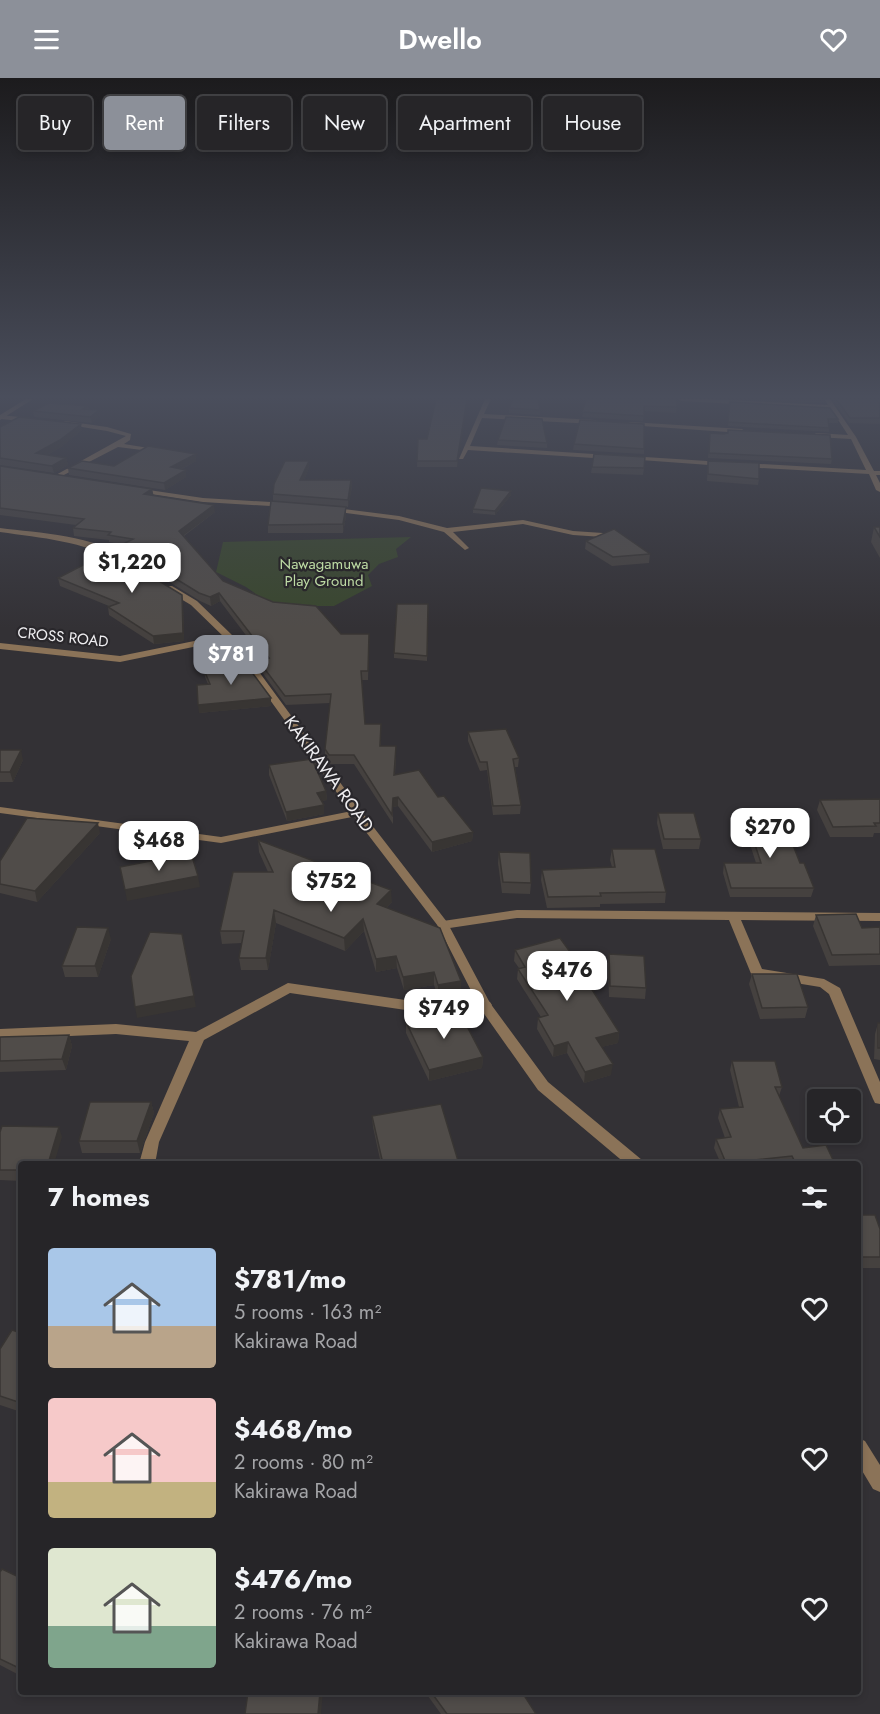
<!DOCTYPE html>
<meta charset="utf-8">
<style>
:root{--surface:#262528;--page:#323134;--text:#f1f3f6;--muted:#a4a5a8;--line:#424245;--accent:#8c9099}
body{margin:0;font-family:Jost,sans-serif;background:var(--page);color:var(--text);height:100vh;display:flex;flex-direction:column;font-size:22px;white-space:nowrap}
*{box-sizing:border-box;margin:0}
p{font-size:20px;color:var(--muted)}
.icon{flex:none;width:33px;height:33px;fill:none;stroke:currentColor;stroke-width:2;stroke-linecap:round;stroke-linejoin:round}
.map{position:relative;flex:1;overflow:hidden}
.side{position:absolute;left:18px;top:1083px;width:843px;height:534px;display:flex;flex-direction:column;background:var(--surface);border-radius:6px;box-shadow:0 3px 9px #0003,0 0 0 2px var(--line)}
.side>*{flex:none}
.hud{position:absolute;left:18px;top:18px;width:844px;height:54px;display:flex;gap:12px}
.tools{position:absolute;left:807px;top:1011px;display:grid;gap:12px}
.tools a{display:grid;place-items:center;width:54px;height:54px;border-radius:6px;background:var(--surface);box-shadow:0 3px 9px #0003,0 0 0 2px var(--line);font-size:30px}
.price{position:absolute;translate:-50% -51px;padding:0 14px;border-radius:12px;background:#fff;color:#222;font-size:20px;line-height:39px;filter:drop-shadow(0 2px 3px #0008)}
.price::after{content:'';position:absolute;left:50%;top:36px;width:18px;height:14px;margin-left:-9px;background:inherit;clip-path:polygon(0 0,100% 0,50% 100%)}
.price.on{background:var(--accent);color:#fff}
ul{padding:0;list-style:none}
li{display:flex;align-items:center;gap:18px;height:150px;padding:0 30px}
li span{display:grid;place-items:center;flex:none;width:168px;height:120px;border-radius:6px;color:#555}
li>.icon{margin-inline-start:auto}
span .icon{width:72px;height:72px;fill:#fffc;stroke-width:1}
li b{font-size:26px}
h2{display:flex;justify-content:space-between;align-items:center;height:72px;padding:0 30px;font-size:26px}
.pill{padding:0 21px;border-radius:6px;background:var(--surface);box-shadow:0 3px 9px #0003,0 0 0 2px var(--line);font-size:21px;line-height:54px}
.pill.on{background:var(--accent);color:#fff}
header{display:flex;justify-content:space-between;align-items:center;height:78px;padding:0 30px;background:var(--accent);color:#fff;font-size:27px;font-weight:600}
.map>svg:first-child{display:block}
.green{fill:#39462d}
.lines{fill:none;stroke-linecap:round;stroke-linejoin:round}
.minor{fill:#8b7358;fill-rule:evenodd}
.tertiary{fill:#8b7358;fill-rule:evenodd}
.wall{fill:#45413f}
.shaded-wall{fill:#383533}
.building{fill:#504c49;stroke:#383533;stroke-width:1.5}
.labels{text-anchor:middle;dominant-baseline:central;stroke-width:4.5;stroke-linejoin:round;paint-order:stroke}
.far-park-label{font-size:15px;fill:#bddaa4;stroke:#29272b}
.far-street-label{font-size:15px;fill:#efeef1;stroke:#29272b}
.street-label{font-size:18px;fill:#efeef1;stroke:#29272b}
</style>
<header><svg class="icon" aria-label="menu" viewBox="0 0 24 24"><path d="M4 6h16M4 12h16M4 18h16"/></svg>Dwello<svg class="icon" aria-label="heart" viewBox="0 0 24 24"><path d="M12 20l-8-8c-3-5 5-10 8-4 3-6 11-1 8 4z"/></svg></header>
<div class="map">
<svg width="880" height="1636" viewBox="0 0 880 1636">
<rect width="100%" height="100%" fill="#333135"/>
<path class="green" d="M411 459 396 471 398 479 379 486 368 497 372 508 334 528H273L246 509 216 494 223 464Z"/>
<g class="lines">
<path class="minor" d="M485 321H491L484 336 595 342 598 344 595 346 482 340 470 368 609 377 612 379 609 381 468 372 463 381H459Z
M678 321H709L828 327 825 322 830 321 856 359 874 393H880V397H876L880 405V414L876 412 869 396 743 389 740 387 743 385 866 392 851 361 816 359 813 357 816 355 848 357 831 331 681 323Z
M0 337 30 340 33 342 30 344 1 341Z
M65 343 107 349 131 356 130 362 124 366 161 372 158 374 118 369 58 400H54V398L126 358 107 353 63 346 62 345Z
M630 344 742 351 745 353 742 355 628 347 627 346Z
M629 378 723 384 726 386 723 388 627 381V379Z
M135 410 203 420 287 425 291 427 287 429 203 424 138 414H135Z
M328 429 399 438 447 450 523 442 573 453 603 455 607 457 603 459 573 457 523 446 453 454 469 470 465 472 444 454 399 442 331 433H328Z
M229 556 233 559 232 561 120 584 0 571V565L120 578Z
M0 729 221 759 357 732 362 735 357 738 221 765 0 735Z
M517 832 880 835V843L741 842 762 891 824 901 840 910 880 1004V1026L875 1025 873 1021 829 916 820 909 752 898 729 842 517 840 443 851 437 847 443 843Z
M288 905 433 926 485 922 490 924 492 927 490 930 485 932 433 936 290 915 204 962 159 1064 155 1086H139L145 1064 189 963 116 956 0 961V951L116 946 196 954Z"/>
<path class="tertiary" d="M26 321H33L0 342V337Z
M0 450C38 455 97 457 127 482L120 484C83 463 42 460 0 454Z
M166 508H172L197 523 232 557 361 733 447 844 490 925 548 1004 642 1082 645 1086H626L538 1012 480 930 438 848 353 737 226 561 191 527 166 512Z
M858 1360 865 1363 880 1387V1414L873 1411 858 1386Z"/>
</g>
<path class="wall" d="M436 321H468L457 389H417L418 361H427Z
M513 321H539L538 323 540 332V337L509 335V330Z
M586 321 677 329 676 335 644 333 643 343 582 339Z
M747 321H825L824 325Z
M831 321H880V346L849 345Z
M730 324 838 341V345H829V354L728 348Z
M88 328 89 331 99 332 100 338 92 345 34 339 33 333Z
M0 349 82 352 61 369 47 377 66 380 68 387 54 395 0 387Z
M710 355 724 356 728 355 832 381 831 386 708 380Z
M498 362 547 365V370L497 367Z
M574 366 644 371V376L573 372Z
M196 376V383L182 391 186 392V399L165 412 69 397 68 390 114 388Z
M309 383V390L304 402H351L352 409 348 429 273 423V416Z
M708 383 759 401 758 407 707 403Z
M0 388 152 411 153 418 215 434 184 458 223 503 341 556 369 565 368 602H362L365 646 381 655V668L396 677 395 697 438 719 473 754 472 763 432 774 398 728 393 729V746L354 686H329L325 680V671L330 625 286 627 259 590 258 582 264 581 220 523 211 528 200 523 123 475 121 467 122 466 109 464V462L74 458 73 450 76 447 0 437Z
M592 389 644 390 643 397 591 395Z
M511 417 495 437 473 435V431Z
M346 429V438L343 455H268V447Z
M874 449H880V480L871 464Z
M586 463 650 476 649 485 612 488 585 471Z
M58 500 183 525 184 563 154 566 109 537 108 529 109 528 60 508Z
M428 526 427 583 394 580V575Z
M204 592 271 628 199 635 208 606 205 599Z
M468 654 519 680 518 689H515L521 727 520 736 493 737 487 692 480 693 468 663Z
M0 672 23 682 13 704H0Z
M269 687 326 713 327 722 322 723 324 736 287 743 269 697Z
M880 721V755H874L873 759H830L817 732 820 722Z
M658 735 701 761 699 771H663L657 745Z
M746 739 800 785 814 810 811 819H730L723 795 724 785H756L744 748Z
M100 755 37 824 0 815V783Z
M258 762 392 824 386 830 461 915 438 919 434 907 404 912 397 890 376 894 364 853 345 873 276 845 268 892H241L239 880 242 865 222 866 220 853 268 794 259 774Z
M612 771 666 814 665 825 600 826V829L547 830 541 802 542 792 612 789 610 782Z
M499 774 531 805 530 816 502 815 498 785Z
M816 837 862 850 880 849V887L829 888 813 848Z
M111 861 98 899H65L62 888Z
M515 872 594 907 593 914 619 954 618 965 601 969 611 997 584 1005 567 975 553 979 537 951 538 940 541 939 517 901 518 891 519 890 514 883Z
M609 876 646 910 645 921 609 919 608 887Z
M752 896 808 929 805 940 760 941 749 906Z
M406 944 483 979 482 990 429 1003 406 955Z
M878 945H880V982L874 981 875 956Z
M69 957 72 968 66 992 0 994V959Z
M732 983 782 1009 779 1018 803 1070 835 1086H721L714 1070 716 1061 725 1060 718 1040 720 1031 739 1029 730 992Z
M151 1024 154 1035 140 1075H82L79 1063Z
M372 1038 459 1086H381L373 1049Z
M0 1054 62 1059 21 1086V1103L0 1102Z
M858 1137 880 1151V1190H858Z
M21 1255V1334L0 1327V1271Z
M0 1494 21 1500V1598L0 1587Z
M425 1614H522L536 1636H441Z"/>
<path class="shaded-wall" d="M467 321H468L457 389V383Z
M99 332 100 338 92 345 90 339Z
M81 346 82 352 61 369 37 382 36 375Z
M196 376V383L172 396 171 389Z
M66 380 68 387 54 395 52 388Z
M309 383V390L301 409 300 402Z
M186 392V399L165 412 164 405Z
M351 402 352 409 348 429V422Z
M152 411 154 419 144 416Z
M511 413V417L495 437V433Z
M214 427 215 434 180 460 179 453Z
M346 429V438L343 455V446Z
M219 515 220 523 211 528 210 519Z
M182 517 183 525 184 563 154 566 153 558Z
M271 620V628L199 635 198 627Z
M21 672 23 682 13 704 10 694Z
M326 713 327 722 318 724 317 715Z
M398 719V728L393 729V746V720Z
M324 727V736L287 743 286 734Z
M98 745 100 755 37 824 35 813Z
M473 754 472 763 432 774V764Z
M198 798 200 809 127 823 125 812Z
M391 812 392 824 377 839V826Z
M274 832 276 845 268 892 266 880Z
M363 841 364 853 345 873 344 860Z
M108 850 111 861 98 899 95 888Z
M396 878 397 890 376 894V881Z
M434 894V907L404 912 403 899Z
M461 903V915L438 919V907Z
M194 918 196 929 137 940 135 929Z
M619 954 618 965 594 971 596 960Z
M69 957 72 968 66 992 62 981Z
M568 964 567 975 553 979 554 968Z
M483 979 482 990 429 1003V992Z
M613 986 611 997 584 1005 585 994Z
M151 1024 154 1035 140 1075 137 1063Z
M59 1049 62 1059 54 1086H48Z
M320 1614H323L321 1636H318Z"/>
<path class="building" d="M436 321H467L457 383H417L418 361H427Z
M513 321H538L540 332 509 330Z
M586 321H677V329L644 328V338L582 334Z
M836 321H880V340H850Z
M730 324 830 330 838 341H828L829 350 728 344Z
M49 325 88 328 83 331 99 332 90 339 33 333Z
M19 339 81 346 60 362 36 375 66 380 52 388 0 380V349Z
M506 339 542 341 547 365 498 362Z
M580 342 644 346V371L574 366Z
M728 352 830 357 832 381 709 375 710 355 724 356 728 355Z
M148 368 196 376 171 389 186 392 164 405 68 390 82 383 114 388Z
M594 376 645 379 644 390 592 389Z
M285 383H309L300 402H351L348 422 273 416 274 406Z
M708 383 759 385V401L708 396Z
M0 388 152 411 144 416 214 427 179 453 223 503 273 524 316 528 341 556H369L368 593H361L365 646H381L380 668H396L394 697 419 692 438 719 444 718 473 754 432 764 398 719 393 720 392 737 354 677H329L325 671 331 616 285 618 258 582 269 580 219 515 210 519 199 515 121 467 133 461 108 457 111 454 73 450 84 441 0 430Z
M481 410 511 413 495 433 473 431Z
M271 423 346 429 343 446 268 447Z
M874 449H880V459Z
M614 451 650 476 613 479 586 463Z
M110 473 182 517 183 555 153 558 108 529 119 525 58 500Z
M397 526H428L427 578 394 575Z
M245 585 271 620 198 627 197 607 210 606 204 592Z
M506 651 519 680 513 681 521 727 493 728 487 684H480L468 654Z
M0 672H21L10 694H0Z
M312 681 326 713 317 715 324 727 286 734 269 687Z
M880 721V745H874L876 748 833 749 820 722Z
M658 735H694L701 761H664Z
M746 739H782L800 785H804L814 810H731L724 785H761Z
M27 740 98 745 35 813 0 806V783Z
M258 762 391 812 377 826 440 850 461 903 438 907 434 894 403 899 396 878 376 881 363 841 344 860 274 832 266 880H239L244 853H220L233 794H273Z
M612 771H655L666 814 600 815 601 818 548 819 542 792 615 789Z
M499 774 530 775 531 805 503 804Z
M191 775 198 798 125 812 120 789Z
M856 836 862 850 880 849V876L832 877 816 837Z
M77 849 108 850 95 888H62Z
M150 854 182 856 194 918 135 929 131 898Z
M560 860 594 907H589L619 954 596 960 613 986 585 994 568 964 554 968 538 940 548 937 518 891 525 889 515 872Z
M609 876 644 878 646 910 610 908Z
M752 896H797L808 929 762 930Z
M458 931 483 979 429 992 406 944Z
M878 945H880V970H878Z
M69 957 62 981 0 983V959Z
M732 983H775L782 1009H775L803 1070 826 1067 835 1086H796L792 1078 726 1085 716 1061 731 1059 720 1031 743 1029Z
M90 1024H151L137 1063H79Z
M441 1026 459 1086H383L372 1038Z
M2 1048 59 1049 48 1086H21V1092H0V1054Z
M858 1137H875L880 1151V1179H858Z
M12 1252 21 1255V1325L0 1318V1271Z
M2 1491 21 1500V1591L0 1581V1494Z
M248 1614H320L318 1636H245Z
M431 1614H522L536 1636H447Z"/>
<linearGradient id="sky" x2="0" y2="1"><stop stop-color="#1c1b1d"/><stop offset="0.58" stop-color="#4a4e5c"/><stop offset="1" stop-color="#4a4e5c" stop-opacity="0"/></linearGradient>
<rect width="880" height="550" fill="url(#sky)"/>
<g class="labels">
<g class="far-park-label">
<text x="324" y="486">Nawagamuwa<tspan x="324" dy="17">Play Ground</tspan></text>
</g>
<g class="far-street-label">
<text transform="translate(63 559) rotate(6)">CROSS ROAD</text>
</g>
<g class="street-label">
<text transform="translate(329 696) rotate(54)">KAKIRAWA ROAD</text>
</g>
</g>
</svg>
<div class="tools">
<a><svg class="icon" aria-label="locate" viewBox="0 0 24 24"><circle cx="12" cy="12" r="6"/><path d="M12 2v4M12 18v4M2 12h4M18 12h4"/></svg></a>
</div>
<b class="price" style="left:132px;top:516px">$1,220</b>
<b class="price on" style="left:231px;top:608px">$781</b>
<b class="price" style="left:770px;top:781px">$270</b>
<b class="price" style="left:159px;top:794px">$468</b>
<b class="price" style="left:331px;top:835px">$752</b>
<b class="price" style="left:567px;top:924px">$476</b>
<b class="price" style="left:444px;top:962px">$749</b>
<div class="hud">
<a class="pill">Buy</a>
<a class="pill on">Rent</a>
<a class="pill">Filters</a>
<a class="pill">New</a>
<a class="pill">Apartment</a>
<a class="pill">House</a>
</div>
<section class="side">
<h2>7 homes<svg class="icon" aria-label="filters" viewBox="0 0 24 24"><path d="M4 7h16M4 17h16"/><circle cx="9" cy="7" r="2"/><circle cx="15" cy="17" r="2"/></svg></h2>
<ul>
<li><span style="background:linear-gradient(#a9c7e8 65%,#b9a48a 0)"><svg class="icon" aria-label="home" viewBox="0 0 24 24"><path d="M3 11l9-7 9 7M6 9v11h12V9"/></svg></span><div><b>$781/mo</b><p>5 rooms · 163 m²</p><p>Kakirawa Road</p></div><svg class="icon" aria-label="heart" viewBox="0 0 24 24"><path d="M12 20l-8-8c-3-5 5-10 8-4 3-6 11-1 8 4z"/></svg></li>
<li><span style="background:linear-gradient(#f6c9c9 70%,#c2b280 0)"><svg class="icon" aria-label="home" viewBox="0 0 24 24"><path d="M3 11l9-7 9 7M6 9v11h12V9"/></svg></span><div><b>$468/mo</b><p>2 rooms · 80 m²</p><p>Kakirawa Road</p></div><svg class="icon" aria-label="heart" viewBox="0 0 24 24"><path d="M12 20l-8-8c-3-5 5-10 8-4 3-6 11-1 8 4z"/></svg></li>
<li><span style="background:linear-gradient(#dfe7d0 65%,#7fa58c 0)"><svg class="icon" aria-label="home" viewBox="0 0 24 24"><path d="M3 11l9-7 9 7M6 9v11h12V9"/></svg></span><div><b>$476/mo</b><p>2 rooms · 76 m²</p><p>Kakirawa Road</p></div><svg class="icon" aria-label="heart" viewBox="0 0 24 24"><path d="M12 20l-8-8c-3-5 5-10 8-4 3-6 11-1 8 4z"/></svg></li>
</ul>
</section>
</div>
